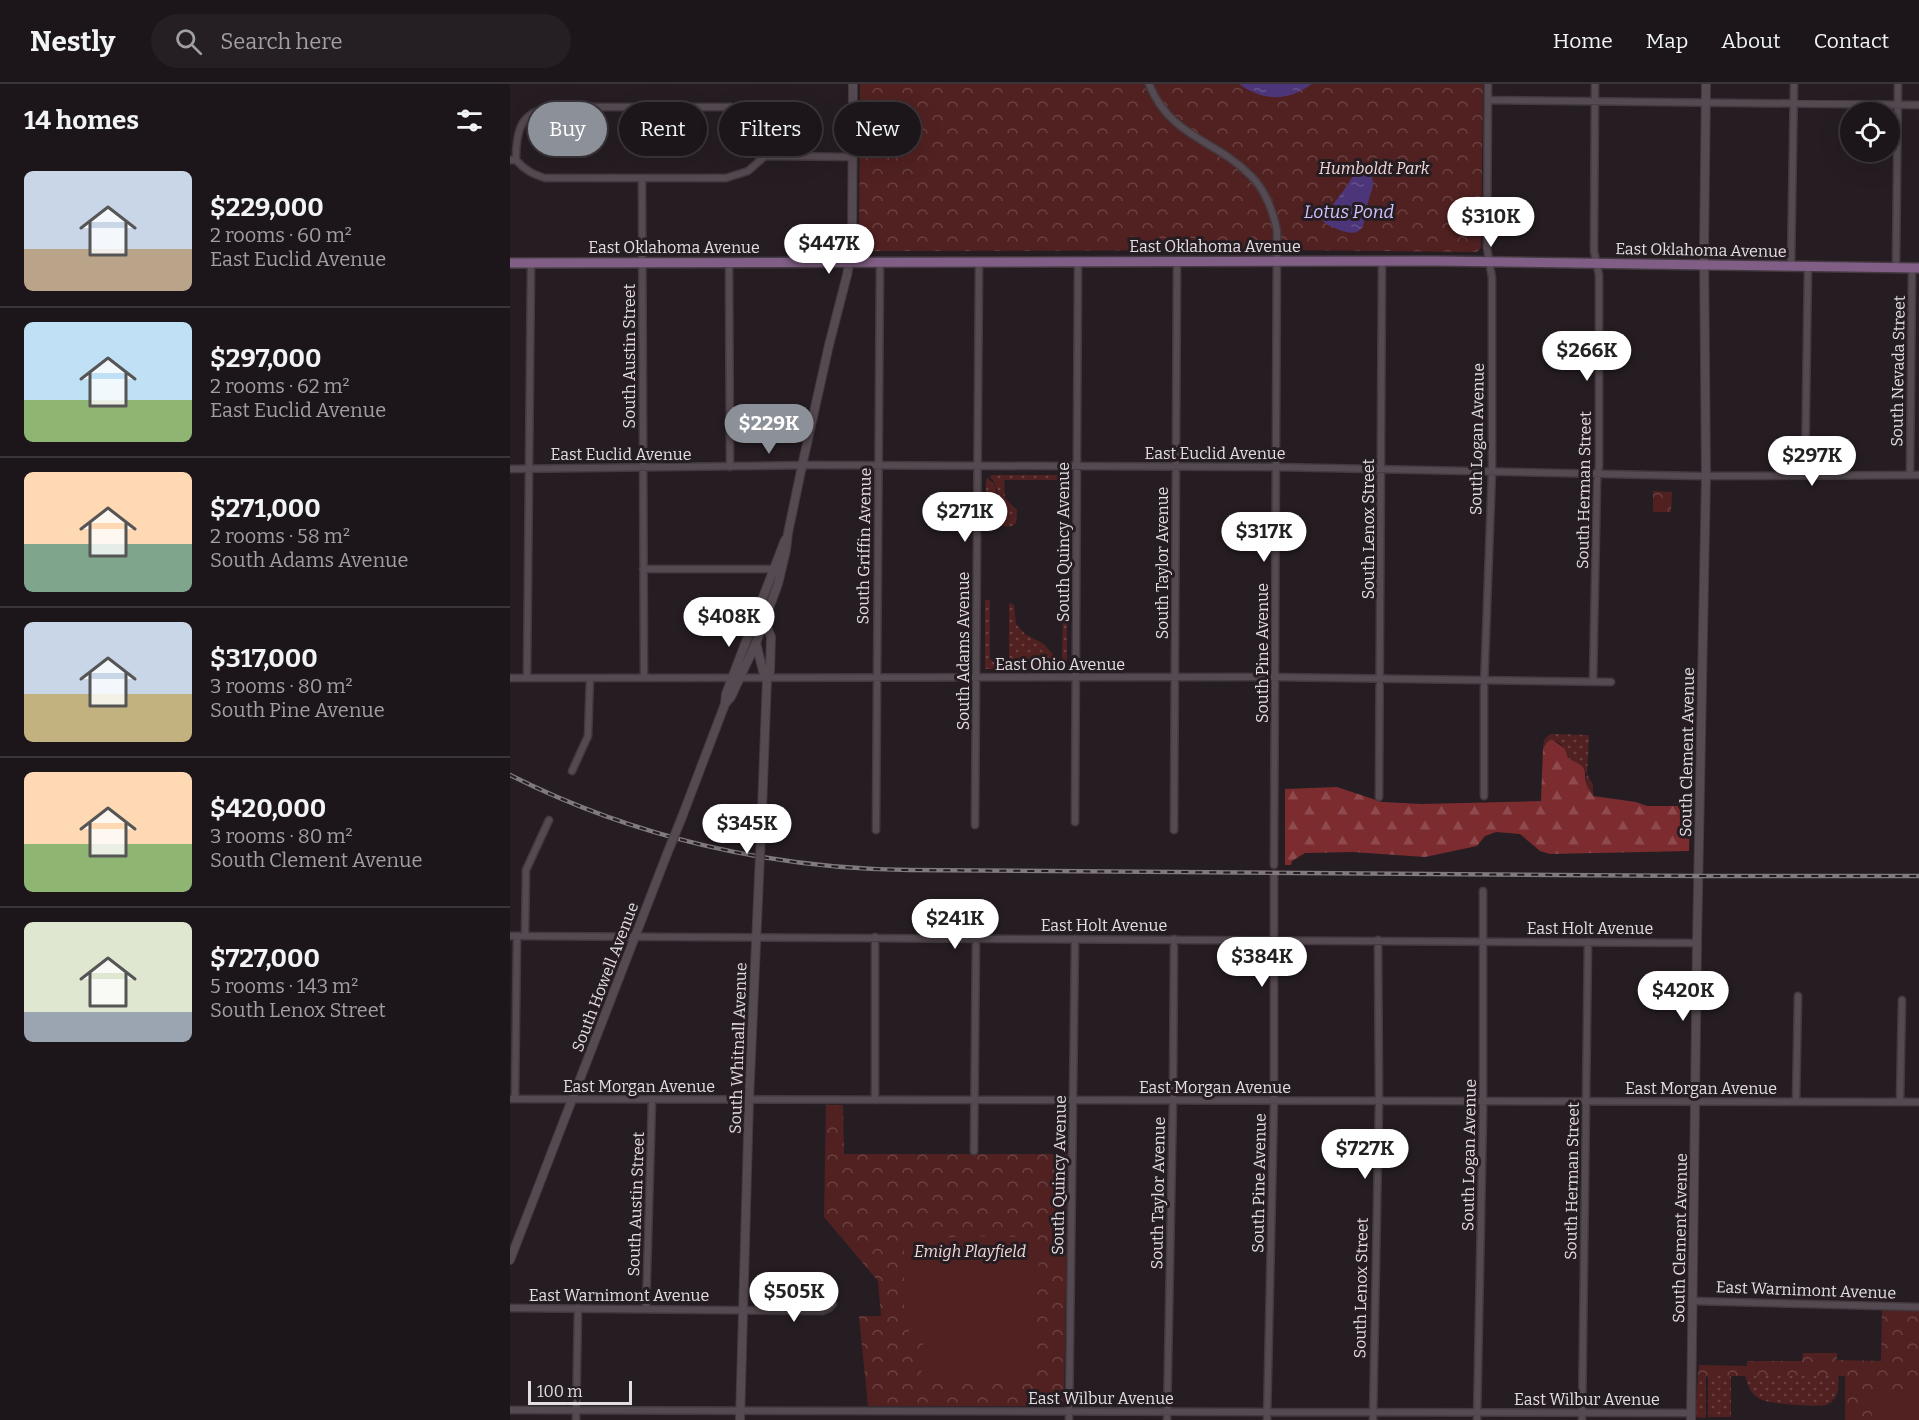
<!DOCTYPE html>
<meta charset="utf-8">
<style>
:root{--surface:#1c161a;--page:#251f23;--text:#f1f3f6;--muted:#a09fa2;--line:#3a3539;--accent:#8c9099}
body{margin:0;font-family:Bitter,serif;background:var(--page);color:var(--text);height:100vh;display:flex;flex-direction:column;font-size:22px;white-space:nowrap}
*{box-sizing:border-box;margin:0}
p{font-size:20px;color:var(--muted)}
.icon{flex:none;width:33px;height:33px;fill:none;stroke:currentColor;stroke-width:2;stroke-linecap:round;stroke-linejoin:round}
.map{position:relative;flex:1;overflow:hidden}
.drawer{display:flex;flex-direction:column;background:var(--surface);width:510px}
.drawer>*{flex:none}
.hud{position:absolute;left:18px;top:18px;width:570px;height:54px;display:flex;gap:12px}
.buttons{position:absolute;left:1330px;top:18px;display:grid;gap:12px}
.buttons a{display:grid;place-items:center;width:60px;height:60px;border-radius:50%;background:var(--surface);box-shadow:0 6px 24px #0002,0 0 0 2px var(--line);font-size:30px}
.scale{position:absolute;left:18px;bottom:15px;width:104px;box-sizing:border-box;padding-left:6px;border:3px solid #e3dde1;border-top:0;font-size:16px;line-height:21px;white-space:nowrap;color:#e3dde1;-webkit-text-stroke:4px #261d23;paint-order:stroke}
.price{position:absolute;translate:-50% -51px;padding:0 14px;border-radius:21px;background:#fff;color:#222;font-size:20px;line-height:39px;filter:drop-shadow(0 2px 3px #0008)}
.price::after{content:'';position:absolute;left:50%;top:36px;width:18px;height:14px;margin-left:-9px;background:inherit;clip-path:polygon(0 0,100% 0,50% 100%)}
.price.active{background:var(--accent);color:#fff}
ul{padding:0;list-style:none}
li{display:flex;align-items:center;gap:18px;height:150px;padding:0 24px}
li+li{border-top:2px solid var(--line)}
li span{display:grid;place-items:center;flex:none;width:168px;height:120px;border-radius:9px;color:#555}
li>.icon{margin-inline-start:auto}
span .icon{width:72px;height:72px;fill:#fffc;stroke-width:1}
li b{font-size:26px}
h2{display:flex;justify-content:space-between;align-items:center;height:72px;padding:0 24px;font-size:26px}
.tag{padding:0 21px;border-radius:27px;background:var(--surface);box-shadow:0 6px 24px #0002,0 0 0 2px var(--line);font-size:21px;line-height:54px}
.tag.active{background:var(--accent);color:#fff}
header{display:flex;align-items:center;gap:36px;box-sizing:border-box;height:84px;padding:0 30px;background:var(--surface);border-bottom:2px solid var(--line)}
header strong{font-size:28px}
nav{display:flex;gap:33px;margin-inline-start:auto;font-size:21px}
.search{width:420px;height:54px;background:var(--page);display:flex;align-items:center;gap:15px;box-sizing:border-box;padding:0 21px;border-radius:33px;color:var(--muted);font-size:22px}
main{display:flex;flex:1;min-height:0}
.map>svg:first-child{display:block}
.grass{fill:url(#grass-dots)}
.forest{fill:url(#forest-firs)}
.park{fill:url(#park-crowns)}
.garden{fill:#512121}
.water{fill:url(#water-ripples)}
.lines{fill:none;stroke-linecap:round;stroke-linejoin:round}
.minor-casing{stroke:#423a40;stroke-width:9}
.tertiary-casing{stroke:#423a40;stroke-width:10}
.secondary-casing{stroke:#423a40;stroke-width:12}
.minor{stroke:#554a51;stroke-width:6}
.tertiary{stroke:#554a51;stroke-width:8}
.secondary{stroke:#805e85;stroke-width:9}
.rail-casing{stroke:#80797e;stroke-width:4.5}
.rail{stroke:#261d23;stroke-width:2;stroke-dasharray:7;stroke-linecap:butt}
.tertiary-bridge-casing{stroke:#423a40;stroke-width:10;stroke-linecap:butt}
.tertiary-bridge{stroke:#554a51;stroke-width:8}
.labels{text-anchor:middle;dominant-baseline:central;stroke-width:6;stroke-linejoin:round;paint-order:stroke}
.park-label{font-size:16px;font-style:italic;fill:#f2d9d7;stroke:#261d23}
.street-label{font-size:16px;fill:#e3dde1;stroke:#261d23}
.water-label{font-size:18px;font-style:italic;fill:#d1c2fe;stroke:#261d23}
</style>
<header>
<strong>Nestly</strong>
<div class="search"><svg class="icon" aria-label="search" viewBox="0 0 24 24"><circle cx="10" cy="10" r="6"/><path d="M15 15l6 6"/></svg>Search here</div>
<nav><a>Home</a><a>Map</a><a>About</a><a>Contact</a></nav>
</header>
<main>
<section class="drawer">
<h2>14 homes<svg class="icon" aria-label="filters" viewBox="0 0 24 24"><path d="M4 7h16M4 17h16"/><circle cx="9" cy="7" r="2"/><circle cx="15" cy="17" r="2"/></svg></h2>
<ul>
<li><span style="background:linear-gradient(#c9d6e8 65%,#b9a48a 0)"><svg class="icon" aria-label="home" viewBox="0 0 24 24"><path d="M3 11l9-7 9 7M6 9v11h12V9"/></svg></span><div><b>$229,000</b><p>2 rooms · 60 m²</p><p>East Euclid Avenue</p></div></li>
<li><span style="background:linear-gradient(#bfe0f5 65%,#8fb573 0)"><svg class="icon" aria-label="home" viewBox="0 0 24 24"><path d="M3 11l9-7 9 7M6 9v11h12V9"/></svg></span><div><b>$297,000</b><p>2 rooms · 62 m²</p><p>East Euclid Avenue</p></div></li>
<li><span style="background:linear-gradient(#ffd9b3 60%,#7fa58c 0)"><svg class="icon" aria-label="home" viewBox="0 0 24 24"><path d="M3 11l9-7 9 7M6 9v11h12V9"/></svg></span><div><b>$271,000</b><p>2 rooms · 58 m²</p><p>South Adams Avenue</p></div></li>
<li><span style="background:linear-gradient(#c9d6e8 60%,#c2b280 0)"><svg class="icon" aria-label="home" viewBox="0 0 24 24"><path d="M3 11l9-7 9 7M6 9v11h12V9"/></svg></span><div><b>$317,000</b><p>3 rooms · 80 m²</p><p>South Pine Avenue</p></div></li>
<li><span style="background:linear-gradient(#ffd9b3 60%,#8fb573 0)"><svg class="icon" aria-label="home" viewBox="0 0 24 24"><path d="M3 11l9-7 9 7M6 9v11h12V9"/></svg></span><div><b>$420,000</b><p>3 rooms · 80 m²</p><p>South Clement Avenue</p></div></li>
<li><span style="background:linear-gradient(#dfe7d0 75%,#9aa5b1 0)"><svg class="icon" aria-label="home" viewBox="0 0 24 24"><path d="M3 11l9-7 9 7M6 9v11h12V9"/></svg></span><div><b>$727,000</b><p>5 rooms · 143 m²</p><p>South Lenox Street</p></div></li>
</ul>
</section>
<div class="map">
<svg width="1409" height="1336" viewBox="0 0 1409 1336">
<defs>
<pattern id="grass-dots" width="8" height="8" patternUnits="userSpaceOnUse" patternTransform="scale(1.5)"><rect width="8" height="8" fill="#512121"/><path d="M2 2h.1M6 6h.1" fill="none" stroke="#6a4141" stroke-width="1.8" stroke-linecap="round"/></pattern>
<pattern id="forest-firs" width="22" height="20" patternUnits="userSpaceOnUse" patternTransform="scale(1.5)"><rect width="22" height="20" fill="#7c2c2e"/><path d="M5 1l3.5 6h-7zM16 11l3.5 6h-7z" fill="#8e4a4c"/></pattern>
<pattern id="park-crowns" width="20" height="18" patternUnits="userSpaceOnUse" patternTransform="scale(1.5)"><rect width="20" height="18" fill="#512121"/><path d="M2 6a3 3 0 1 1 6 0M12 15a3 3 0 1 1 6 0" fill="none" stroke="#6a4141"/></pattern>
<pattern id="water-ripples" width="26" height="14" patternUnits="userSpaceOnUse" patternTransform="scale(1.5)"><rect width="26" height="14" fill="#4c3679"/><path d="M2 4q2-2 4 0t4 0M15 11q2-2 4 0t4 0" fill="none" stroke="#66538c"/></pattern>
</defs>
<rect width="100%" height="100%" fill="#261d23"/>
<path class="grass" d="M481 391H553L554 393 550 398 548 396H494L495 414 507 426 506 439C503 443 498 443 493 442 481 428 496 410 480 393Z
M478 394 486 403 487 444H476V395Z
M557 499V581L551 577 552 575 553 508H546V500Z
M475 516H480V575L486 580V585H475Z
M499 519 504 521 506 540 515 550 534 560 552 581V585H493V580H499Z
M1040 650 1079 651 1077 690 1083 701V712L1076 701 1077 690C1071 685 1062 680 1058 673 1053 665 1051 653 1037 658L1033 665 1034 656Z
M1188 1292H1196V1334L1185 1333Z
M1198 1292H1221V1333H1198Z
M1235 1292H1328C1330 1302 1328 1317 1316 1321 1307 1323 1258 1320 1250 1315 1241 1310 1238 1302 1235 1292Z"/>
<path class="forest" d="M1043 656 1055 665 1058 674C1076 684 1074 681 1076 699 1077 704 1081 708 1083 712L1126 718 1137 722H1168L1180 729 1179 767 1040 770 1030 767 1010 750 986 748 975 752 967 762 915 773 842 768 795 769 782 777 781 781H775V705L827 703 872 718 912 720 1031 717 1033 665 1037 658Z"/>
<path class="park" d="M350 0H973L971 164 967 168H964L781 166 353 167 350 166 349 161Z
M1143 407 1162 408 1161 428H1143Z
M316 1021H333L334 1070H558L554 1318 552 1322H358L349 1232H371L368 1197 314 1133Z
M1372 1226 1409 1227V1336H1335V1292H1188L1189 1281 1237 1282V1277H1292L1293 1269H1327V1276L1371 1277Z"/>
<path class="garden" d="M398 1150 445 1154V1152L522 1153 527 1154 530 1158 525 1239H523L525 1286 518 1293 411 1292 413 1258 399 1257V1225H394V1153Z
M1409 1305V1336H1362L1361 1306Z"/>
<path class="water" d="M729 0H802C777 18 753 17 729 0Z
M847 86 861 92C866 101 861 106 859 115 853 134 859 158 827 145 821 142 816 142 812 135L834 106Z"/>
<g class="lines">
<g class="minor-casing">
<path id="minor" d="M639 0C661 54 705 55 741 92 756 107 763 127 767 147L764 781
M978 16 1409 21
M0 76H6C15 86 22 90 35 94H216L238 87 255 72 342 73
M6 76C6 44 11 27 45 23H221C247 32 256 44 255 72
M132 95 134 594
M219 178 220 383
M1281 182 1284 0
M1386 183 1388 0
M0 385 304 381 766 383 1188 392 1409 391
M1295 391 1298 182
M1400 391 1402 184
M133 485H268
M0 594 756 593 1101 598
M17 594 21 179
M1083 597 1087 398 1089 382V191L1084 167 1085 0
M62 687 78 652 80 594
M974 712V604L982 387V194L977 164 978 0
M869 713 872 177
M565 738 568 177
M465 741 469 177
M366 746 370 177
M664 746 667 177
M0 852 1187 859
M15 852 16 786 39 736
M365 853V1016
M0 1015 1409 1018
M5 1015 7 852
M1286 1018 1288 912
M1390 1018 1392 916
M464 1067 466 854
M1182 1217 1409 1223
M0 1224 312 1227 319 1224 323 1220
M136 1225 142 1015
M0 1326 1181 1329
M66 1336 68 1224
M559 1336 565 855
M657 1336 663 1016 664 855
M757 1336 764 1016V791
M863 1336 869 1017 868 856
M967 1336 973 1029V807
M1072 1336 1078 858"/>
</g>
<g class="tertiary-casing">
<path id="tertiary" d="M246 559 253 587 257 594
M215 620 221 613 246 559 268 500 276 466 278 449 292 382 319 261 337 191 342 164 343 0
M172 733 215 620 216 610 222 594 275 456
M251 751 257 594 260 587 261 553 254 537
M0 1176 157 770
M230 1336 239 1016 249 793
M1181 1336 1187 859 1196 392 1194 167 1196 0"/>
</g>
<g class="secondary-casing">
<path id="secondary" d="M0 179 926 177 1409 184"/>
</g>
<use href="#minor" class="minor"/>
<use href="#tertiary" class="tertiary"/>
<use href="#secondary" class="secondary"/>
<g class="rail-casing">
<path id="rail" d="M0 691C123 753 262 785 399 786L1188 792H1409"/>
</g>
<use href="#rail" class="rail"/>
<g class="tertiary-bridge-casing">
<path id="tertiary-bridge" d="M157 770 172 733
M249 793 251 751"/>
</g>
<use href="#tertiary-bridge" class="tertiary-bridge"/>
</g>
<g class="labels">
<g class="park-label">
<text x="864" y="84">Humboldt Park</text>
<text x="460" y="1167">Emigh Playfield</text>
</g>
<g class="street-label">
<text x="705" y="162">East Oklahoma Avenue</text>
<text x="164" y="163">East Oklahoma Avenue</text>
<text transform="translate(1191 166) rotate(1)">East Oklahoma Avenue</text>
<text transform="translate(119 272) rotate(-90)">South Austin Street</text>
<text transform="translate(1388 287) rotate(-89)">South Nevada Street</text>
<text transform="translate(967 355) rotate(-89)">South Logan Avenue</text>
<text x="705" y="369">East Euclid Avenue</text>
<text x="111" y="370">East Euclid Avenue</text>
<text transform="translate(1074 406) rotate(-89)">South Herman Street</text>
<text transform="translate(858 445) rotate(-90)">South Lenox Street</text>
<text transform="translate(553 458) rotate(-90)">South Quincy Avenue</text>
<text transform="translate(354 462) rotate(-89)">South Griffin Avenue</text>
<text transform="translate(652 479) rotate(-90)">South Taylor Avenue</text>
<text transform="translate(453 567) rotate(-90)">South Adams Avenue</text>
<text transform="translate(752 569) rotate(-90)">South Pine Avenue</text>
<text x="550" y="580">East Ohio Avenue</text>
<text transform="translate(1177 668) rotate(-89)">South Clement Avenue</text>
<text x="594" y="841">East Holt Avenue</text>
<text x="1080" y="844">East Holt Avenue</text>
<text transform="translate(95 893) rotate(-69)">South Howell Avenue</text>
<text transform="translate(228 964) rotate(-88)">South Whitnall Avenue</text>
<text x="129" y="1002">East Morgan Avenue</text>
<text x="705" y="1003">East Morgan Avenue</text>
<text x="1191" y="1004">East Morgan Avenue</text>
<text transform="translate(959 1071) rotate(-89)">South Logan Avenue</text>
<text transform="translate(549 1091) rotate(-89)">South Quincy Avenue</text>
<text transform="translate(1062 1097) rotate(-89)">South Herman Street</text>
<text transform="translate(749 1099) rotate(-89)">South Pine Avenue</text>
<text transform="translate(648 1109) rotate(-89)">South Taylor Avenue</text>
<text transform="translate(126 1120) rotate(-88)">South Austin Street</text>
<text transform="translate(1170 1154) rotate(-89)">South Clement Avenue</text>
<text transform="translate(851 1204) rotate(-89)">South Lenox Street</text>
<text transform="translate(1296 1206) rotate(2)">East Warnimont Avenue</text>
<text x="109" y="1211">East Warnimont Avenue</text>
<text x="591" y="1314">East Wilbur Avenue</text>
<text x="1077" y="1315">East Wilbur Avenue</text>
</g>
<g class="water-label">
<text x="839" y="128">Lotus Pond</text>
</g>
</g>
</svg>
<div class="buttons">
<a><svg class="icon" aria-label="locate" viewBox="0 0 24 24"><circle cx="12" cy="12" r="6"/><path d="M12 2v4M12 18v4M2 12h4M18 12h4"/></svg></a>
</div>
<div class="scale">100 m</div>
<b class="price" style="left:981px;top:164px">$310K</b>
<b class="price" style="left:319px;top:191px">$447K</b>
<b class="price" style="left:1077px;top:298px">$266K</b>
<b class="price active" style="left:259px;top:371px">$229K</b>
<b class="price" style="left:1302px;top:403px">$297K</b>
<b class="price" style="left:455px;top:459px">$271K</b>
<b class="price" style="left:754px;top:479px">$317K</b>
<b class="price" style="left:219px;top:564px">$408K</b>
<b class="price" style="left:237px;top:771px">$345K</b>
<b class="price" style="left:445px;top:866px">$241K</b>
<b class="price" style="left:752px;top:904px">$384K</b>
<b class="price" style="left:1173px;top:938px">$420K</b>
<b class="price" style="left:855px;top:1096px">$727K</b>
<b class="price" style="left:284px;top:1239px">$505K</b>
<div class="hud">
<a class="tag active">Buy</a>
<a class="tag">Rent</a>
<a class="tag">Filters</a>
<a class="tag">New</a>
</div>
</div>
</main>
